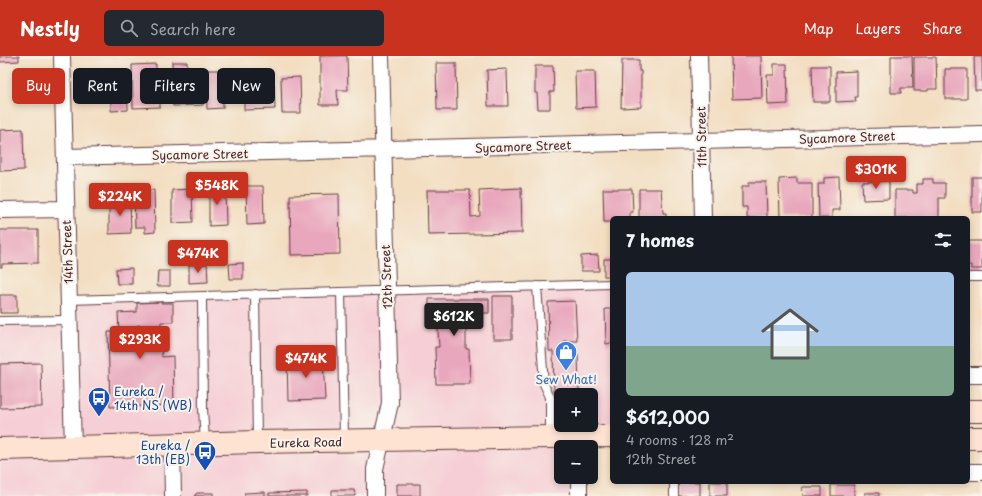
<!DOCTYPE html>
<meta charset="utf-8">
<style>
:root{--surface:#171b24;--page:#242831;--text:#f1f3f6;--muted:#9ea1a6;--accent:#c8321e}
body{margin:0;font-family:"Playpen Sans",sans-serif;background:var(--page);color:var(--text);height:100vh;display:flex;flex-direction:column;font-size:15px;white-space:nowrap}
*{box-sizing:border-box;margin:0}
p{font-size:13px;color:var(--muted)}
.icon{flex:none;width:22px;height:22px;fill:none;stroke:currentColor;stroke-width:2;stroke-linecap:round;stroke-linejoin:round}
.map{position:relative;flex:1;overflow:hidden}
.drawer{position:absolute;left:610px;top:160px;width:360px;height:268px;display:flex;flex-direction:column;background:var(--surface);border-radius:6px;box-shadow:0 2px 6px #0003}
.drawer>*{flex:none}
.guide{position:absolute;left:12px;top:12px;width:380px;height:36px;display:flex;gap:8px}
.tools{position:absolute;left:554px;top:332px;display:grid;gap:8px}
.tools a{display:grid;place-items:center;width:44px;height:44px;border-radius:6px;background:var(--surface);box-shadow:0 2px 6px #0003;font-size:20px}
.price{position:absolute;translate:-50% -34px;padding:0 9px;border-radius:4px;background:var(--accent);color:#fff;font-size:13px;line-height:26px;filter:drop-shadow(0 1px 2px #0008)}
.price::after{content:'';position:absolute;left:50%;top:24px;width:12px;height:9px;margin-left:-6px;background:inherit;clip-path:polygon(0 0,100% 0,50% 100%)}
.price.on{background:#222;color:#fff}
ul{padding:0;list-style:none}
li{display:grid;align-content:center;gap:8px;height:212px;padding:0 16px}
li span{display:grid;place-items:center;height:124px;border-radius:6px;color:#555}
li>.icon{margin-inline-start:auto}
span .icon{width:72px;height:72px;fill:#fffc;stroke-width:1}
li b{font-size:17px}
h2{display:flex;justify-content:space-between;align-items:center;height:48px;padding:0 16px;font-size:17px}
.pill{padding:0 14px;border-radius:6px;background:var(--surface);box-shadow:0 2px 6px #0003;font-size:14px;line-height:36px}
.pill.on{background:var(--accent);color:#fff}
header{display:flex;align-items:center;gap:24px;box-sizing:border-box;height:56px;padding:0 20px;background:var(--accent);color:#fff}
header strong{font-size:19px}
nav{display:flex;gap:22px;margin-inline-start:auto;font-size:14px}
.search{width:280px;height:36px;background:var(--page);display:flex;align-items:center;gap:10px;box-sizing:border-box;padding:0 14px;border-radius:6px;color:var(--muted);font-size:15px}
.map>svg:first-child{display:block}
.built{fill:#f6cfd6;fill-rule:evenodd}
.building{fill:#e9a7bd}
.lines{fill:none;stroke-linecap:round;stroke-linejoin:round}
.service-casing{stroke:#633c42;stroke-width:10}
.minor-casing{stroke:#633c42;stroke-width:18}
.secondary-casing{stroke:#633c42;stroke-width:24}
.service{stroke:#fff;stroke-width:8}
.minor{stroke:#fff;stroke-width:16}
.secondary{stroke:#fee3d2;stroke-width:22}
.labels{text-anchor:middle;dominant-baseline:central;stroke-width:4;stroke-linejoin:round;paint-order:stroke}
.street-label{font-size:12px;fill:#4a1f2b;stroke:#f7f3e8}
.shop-label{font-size:12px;fill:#366cbe;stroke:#f7f3e8}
.transit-label{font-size:12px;fill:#164399;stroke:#f7f3e8;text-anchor:start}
</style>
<header>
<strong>Nestly</strong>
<div class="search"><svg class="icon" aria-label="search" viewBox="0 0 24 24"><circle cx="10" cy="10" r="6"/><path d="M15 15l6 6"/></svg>Search here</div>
<nav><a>Map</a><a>Layers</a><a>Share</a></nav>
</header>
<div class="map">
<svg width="982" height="440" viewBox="0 0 982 440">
<rect width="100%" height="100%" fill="#f7f3e8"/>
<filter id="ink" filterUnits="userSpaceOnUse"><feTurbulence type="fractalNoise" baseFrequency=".025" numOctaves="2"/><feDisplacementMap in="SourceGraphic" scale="8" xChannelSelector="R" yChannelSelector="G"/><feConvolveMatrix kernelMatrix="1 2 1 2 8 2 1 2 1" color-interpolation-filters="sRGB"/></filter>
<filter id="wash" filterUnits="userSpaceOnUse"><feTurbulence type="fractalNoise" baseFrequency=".012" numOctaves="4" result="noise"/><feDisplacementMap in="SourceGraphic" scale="16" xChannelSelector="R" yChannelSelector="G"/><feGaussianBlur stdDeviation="0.9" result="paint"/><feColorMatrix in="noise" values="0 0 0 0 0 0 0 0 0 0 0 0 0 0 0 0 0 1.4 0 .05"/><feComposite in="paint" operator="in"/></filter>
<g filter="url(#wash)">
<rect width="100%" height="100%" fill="#f3dec2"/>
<path class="built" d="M612 228V380L561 391V421H579V440H0V265L69 264V244ZM561 339H591V369H561Z"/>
<g id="blocks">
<path class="building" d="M0 0H19V5L0 6Z
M320 0H347L348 34H337L338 49H320Z
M731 0H761L762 42 732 43Z
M891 0H912L913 32H901V37H891Z
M914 1H936L937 33H928V35H914Z
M974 1H982V34H975Z
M622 4H639V15H641V51L621 52Z
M172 6H187V20H202L203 49 173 50Z
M436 7H456L457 54H437Z
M156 8V30H160V51L133 52 132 9Z
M774 8H787L788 48 768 49 767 19H774Z
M535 10H553L554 36H550V53H538L537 37H535Z
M812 10H830V46H813Z
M507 13 508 50H488L487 14Z
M945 13H967V43H945Z
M206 14H223V52L207 53Z
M127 15 128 54 111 55V43L99 44 98 18H113V16Z
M575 15H595L596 51 576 52Z
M857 15V41H855L856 45 836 46V16Z
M256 21H268V28H274L275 53 244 54V28H256Z
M300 21 301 57H282L281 22Z
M23 73 24 114 0 115V74Z
M839 121 840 154H832V162H819L818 128H824V122Z
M972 121H982V156H972Z
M797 122V127H812V162H780L779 123Z
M923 123H933V127H945V142H939V162H895V134H913V137H917V128H923Z
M889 125V143L863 144 862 126Z
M749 126H766L767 162H747V151H742V130H749Z
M225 130 226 169 209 170V131Z
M246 130H263L264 168 247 169Z
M521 132 522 177 428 179 427 134H470L471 161 480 160 479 134Z
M192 133 193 166 172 167V134Z
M603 133H632L633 156H630V162H612V166H604Z
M639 133H661L663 157H666V162H639Z
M154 134 155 176 145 177V171H135L134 135Z
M339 138 340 198 291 199 290 139Z
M130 144 131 177 109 178V145Z
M0 174H38V207L2 208V211H0Z
M968 185H982V213H971V209H968Z
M598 199 599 215H581V200Z
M604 203H612V220H604Z
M243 207V223H230L229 208Z
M207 208 208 226 189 227V209Z
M132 212V228H117L116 213Z
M158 215H170V230H157Z
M0 239H17V257H0Z
M493 240H512V283H493Z
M429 243H489V257H468V274H466V293H469L470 328H436L435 291H439L438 274 429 265Z
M575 245 577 285H564V298H578L579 334 554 335 553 295H549L548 246Z
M161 246V247H173V266H161L160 273 140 274V269H137V290L161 289 162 301 173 300 174 349 110 351 108 276H119L118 257 137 256V247Z
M605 253H612V287L606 288Z
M323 300 325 344 288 345 287 301Z
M41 307 42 351 0 352V308Z
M678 426H700V440H678Z
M710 426H727V440H710Z
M397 428H420V440H397Z
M831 429H854V440H831Z
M802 431H822V440H803Z
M332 434H354L355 440H332Z
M265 436V440H245L244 437Z
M307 436V440H269V437Z
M197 437H213V440H194Z
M865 437H879V440H865Z"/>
</g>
</g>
<g filter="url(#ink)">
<use href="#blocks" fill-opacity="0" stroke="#633c42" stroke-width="1"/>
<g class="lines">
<g class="service-casing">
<path id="service" d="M968 221H982
M537 230 544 328 550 341V380
M341 236 344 383
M255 238 257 385
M202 240 203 352 205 387
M69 244 612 228
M0 265 69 264
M674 426V440"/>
</g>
<g class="minor-casing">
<path id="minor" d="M62 0 73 391
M699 0 703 162
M65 101 982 78
M0 154 66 153
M968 319H982
M172 389 173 440
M968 416H982
M579 421V440
M375 440V413L390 347 381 0"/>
</g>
<g class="secondary-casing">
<path id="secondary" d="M968 355H982
M968 382H982
M0 393 257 386 612 380"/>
</g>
<use href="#service" class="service"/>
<use href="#minor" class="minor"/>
<use href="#secondary" class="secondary"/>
</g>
</g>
<defs>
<g id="shop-pin" transform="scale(1.15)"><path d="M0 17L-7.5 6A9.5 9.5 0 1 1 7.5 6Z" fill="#3f7fe0" stroke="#f7f3e8"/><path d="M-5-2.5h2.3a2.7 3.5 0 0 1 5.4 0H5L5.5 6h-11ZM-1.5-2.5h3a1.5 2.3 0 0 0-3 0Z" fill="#fff"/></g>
<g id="bus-pin" transform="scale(1.15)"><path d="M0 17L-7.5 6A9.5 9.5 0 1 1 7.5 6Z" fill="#1a4fb4" stroke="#f7f3e8"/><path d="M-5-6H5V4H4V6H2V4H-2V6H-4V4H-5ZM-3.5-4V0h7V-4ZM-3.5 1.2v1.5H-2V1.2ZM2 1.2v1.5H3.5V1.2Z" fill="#fff"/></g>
</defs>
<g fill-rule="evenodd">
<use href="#shop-pin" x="566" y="296"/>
<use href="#bus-pin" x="99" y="342"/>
<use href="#bus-pin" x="205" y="396"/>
</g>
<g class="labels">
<g class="street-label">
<text transform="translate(701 81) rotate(-91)">11th Street</text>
<text transform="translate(847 81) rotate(-2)">Sycamore Street</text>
<text transform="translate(523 90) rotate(-2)">Sycamore Street</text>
<text transform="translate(200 98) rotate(-1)">Sycamore Street</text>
<text transform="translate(67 196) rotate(-92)">14th Street</text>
<text transform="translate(386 221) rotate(-92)">12th Street</text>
<text transform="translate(306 386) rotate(-1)">Eureka Road</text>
</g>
<g class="shop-label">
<text x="566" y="323">Sew What!</text>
</g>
<g class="transit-label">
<text x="114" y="335">Eureka /<tspan x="114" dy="14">14th NS (WB)</tspan></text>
<text x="190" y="389" text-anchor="end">Eureka /<tspan x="190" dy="14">13th (EB)</tspan></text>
</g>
</g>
</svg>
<div class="tools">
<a>+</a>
<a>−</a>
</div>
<b class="price" style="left:876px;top:134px">$301K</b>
<b class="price" style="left:217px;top:150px">$548K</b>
<b class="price" style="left:120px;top:161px">$224K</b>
<b class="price" style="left:198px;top:218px">$474K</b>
<b class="price on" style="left:454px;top:281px">$612K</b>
<b class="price" style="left:140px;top:304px">$293K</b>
<b class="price" style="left:306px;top:323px">$474K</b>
<div class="guide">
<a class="pill on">Buy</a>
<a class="pill">Rent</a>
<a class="pill">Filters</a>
<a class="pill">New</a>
</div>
<section class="drawer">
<h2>7 homes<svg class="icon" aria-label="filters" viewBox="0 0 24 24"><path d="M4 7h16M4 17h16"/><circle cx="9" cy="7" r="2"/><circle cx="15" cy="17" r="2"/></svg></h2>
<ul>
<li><span style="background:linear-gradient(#a9c7e8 60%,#7fa58c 0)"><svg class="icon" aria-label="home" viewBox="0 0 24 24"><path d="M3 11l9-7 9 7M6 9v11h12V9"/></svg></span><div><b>$612,000</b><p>4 rooms · 128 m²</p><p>12th Street</p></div></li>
</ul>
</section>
</div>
